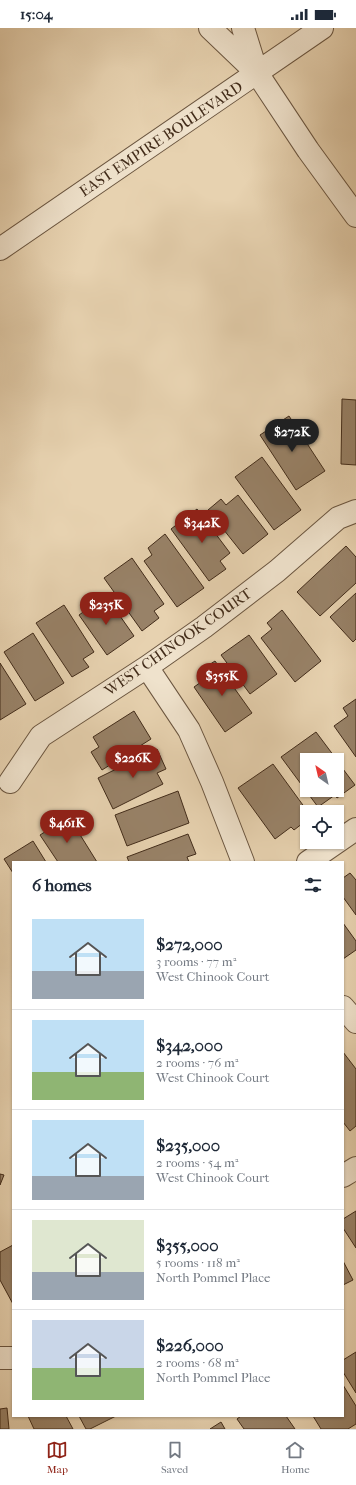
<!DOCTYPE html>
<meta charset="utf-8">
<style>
:root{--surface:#fff;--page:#f2f2f3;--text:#1f2937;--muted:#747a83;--line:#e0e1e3;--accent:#8f2418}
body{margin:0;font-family:"IM FELL French Canon",serif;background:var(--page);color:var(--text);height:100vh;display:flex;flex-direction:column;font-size:15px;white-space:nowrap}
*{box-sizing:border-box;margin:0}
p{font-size:13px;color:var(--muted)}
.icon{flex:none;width:22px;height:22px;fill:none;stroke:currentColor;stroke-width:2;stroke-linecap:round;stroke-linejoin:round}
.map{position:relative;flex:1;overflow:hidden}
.details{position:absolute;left:12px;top:833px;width:332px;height:556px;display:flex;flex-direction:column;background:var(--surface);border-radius:0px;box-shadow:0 1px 3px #0004}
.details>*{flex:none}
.needle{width:26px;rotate:326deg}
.buttons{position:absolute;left:300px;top:725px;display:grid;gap:8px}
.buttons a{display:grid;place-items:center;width:44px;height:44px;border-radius:0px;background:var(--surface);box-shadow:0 1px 3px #0004;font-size:20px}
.price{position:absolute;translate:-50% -34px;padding:0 9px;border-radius:14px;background:var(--accent);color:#fff;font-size:13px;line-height:26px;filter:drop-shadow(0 1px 2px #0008)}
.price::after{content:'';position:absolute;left:50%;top:24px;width:12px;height:9px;margin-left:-6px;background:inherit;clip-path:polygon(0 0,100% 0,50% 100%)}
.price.on{background:#222;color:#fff}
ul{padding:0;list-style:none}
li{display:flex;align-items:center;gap:12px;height:100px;padding:0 20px}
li+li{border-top:1px solid var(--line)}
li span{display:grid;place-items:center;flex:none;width:112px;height:80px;border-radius:0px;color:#555}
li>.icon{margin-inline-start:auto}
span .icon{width:48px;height:48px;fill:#fffc;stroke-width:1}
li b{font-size:17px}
h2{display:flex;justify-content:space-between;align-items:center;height:48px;padding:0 20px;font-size:17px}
.status{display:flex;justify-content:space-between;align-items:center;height:28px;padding:0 20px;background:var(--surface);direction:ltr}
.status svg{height:11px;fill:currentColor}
.menu{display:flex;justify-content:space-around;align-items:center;height:56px;border-top:1px solid var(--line);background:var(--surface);font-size:11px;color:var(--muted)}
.menu a{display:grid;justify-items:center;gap:2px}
.menu .on{color:var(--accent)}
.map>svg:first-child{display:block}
.building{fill:#988268;stroke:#422c1a}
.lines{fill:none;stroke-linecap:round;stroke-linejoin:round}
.minor-casing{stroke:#6b5640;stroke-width:24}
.minor{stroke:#efe2cc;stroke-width:22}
.labels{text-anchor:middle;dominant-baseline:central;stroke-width:3;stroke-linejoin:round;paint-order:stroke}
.street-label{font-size:15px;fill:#422c1a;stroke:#efe2cc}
</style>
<div class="status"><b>15:04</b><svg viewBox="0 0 49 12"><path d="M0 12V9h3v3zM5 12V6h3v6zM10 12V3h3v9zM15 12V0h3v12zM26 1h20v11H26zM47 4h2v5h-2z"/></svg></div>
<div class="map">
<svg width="356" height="1401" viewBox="0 0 356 1401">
<rect width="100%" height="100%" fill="#e7d2b0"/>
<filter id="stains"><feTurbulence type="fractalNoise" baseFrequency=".005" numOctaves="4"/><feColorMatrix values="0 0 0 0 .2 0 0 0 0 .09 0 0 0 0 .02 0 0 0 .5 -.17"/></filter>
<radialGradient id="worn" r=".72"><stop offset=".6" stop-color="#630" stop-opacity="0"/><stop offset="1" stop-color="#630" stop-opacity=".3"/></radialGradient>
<path class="building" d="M342 371 356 372V437L341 436Z
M289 388 325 443 296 462 260 407Z
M262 429 301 482 274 502 235 449Z
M238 467 268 506 243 526 208 482 221 471 226 477Z
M197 481 230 525 220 533 226 541 209 553 171 501Z
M165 506 204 560 177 579 144 533 152 527 148 520Z
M346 518 356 529V555L320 588 297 564Z
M132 530 164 576 154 583 159 590 142 603 104 550Z
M356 565V611L353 614 330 589Z
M106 568 134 608 107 627 79 587Z
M64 577 94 624 83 631 89 639 72 649 36 595Z
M282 582 321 633 295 654 261 610 272 601 267 595Z
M33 605 64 655 35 673 4 624Z
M249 607 277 646 250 666 221 627Z
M215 633 252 685 225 704 194 659 204 652 198 644Z
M0 635 26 676 0 692Z
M356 671V729L334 698 348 688 343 680Z
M134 683 151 711 102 742 91 724 99 719 93 709Z
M316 704 337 732H307V762H337V733L355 757 337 770 335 767 318 779 281 729Z
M157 721 166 741 157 745 163 756 113 781 98 750Z
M273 736 308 784 307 792 294 802 291 799 275 811 238 760Z
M178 763 189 795 127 818 115 787Z
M69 789 97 834H58L40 807Z
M188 806 196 826 187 829 189 834H129L127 829Z
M33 813 46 834H13V845L4 831Z
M350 845 356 852V887L343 869V850Z
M343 895 356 913V922L343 931Z
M343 1024 356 1041V1098L350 1103 343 1094Z
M0 1146 4 1147 0 1157Z
M356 1183V1220L343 1200V1191Z
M13 1217V1276L0 1252V1224Z
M343 1233 353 1252 343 1257Z
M356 1324V1365L343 1344V1332Z
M343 1357 356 1378V1396L348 1401H321L313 1388H343Z
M7 1380 9 1401H0V1381Z
M28 1388H66L73 1401H34Z
M79 1388H116L90 1401H86Z
M241 1388H286L295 1401H244L237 1391Z
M221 1394 225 1401H210Z"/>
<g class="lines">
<g class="minor-casing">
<path id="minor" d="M210 0 257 45 243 0
M257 45 308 122 356 188
M0 221 322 0
M147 639 189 702 212 754 243 834
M10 754 41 708 147 639 204 599 277 543 338 490 356 483
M308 834 356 801
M343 979 356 994
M343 1148 356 1140
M0 1330H13"/>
</g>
<use href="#minor" class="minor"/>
</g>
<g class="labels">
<g class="street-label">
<text transform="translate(161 111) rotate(-34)">EAST EMPIRE BOULEVARD</text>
<text transform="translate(178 614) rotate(-35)">WEST CHINOOK COURT</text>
</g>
</g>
<rect width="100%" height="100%" filter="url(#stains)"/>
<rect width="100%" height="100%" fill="url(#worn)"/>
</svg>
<div class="buttons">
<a><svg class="needle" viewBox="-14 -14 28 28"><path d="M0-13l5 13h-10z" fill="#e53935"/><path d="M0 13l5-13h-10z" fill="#747a83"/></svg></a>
<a><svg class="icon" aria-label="locate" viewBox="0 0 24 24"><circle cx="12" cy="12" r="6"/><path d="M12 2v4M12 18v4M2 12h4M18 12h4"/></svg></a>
</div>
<b class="price on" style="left:292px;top:425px">$272K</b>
<b class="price" style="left:202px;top:516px">$342K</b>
<b class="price" style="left:106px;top:598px">$235K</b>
<b class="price" style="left:222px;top:669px">$355K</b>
<b class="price" style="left:133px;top:751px">$226K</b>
<b class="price" style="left:67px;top:816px">$461K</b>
<section class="details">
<h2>6 homes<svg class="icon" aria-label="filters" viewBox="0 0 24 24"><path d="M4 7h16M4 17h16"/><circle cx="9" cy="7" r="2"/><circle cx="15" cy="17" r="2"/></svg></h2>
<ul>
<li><span style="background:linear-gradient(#bfe0f5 65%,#9aa5b1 0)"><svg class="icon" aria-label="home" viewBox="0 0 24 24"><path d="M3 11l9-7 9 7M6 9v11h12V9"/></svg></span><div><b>$272,000</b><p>3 rooms · 77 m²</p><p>West Chinook Court</p></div></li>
<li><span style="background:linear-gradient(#bfe0f5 65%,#8fb573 0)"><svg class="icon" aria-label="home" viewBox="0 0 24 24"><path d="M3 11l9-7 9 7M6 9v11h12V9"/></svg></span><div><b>$342,000</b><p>2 rooms · 76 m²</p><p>West Chinook Court</p></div></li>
<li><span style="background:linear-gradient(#bfe0f5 70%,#9aa5b1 0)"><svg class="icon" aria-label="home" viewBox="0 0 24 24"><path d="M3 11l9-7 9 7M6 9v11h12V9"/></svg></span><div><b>$235,000</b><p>2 rooms · 54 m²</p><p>West Chinook Court</p></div></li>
<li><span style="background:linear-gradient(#dfe7d0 65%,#9aa5b1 0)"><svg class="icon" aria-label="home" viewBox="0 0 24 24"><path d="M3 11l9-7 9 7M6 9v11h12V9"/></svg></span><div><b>$355,000</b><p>5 rooms · 118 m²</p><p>North Pommel Place</p></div></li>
<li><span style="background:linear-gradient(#c9d6e8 60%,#8fb573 0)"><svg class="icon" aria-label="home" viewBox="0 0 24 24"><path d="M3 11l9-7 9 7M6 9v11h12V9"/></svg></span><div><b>$226,000</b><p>2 rooms · 68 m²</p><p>North Pommel Place</p></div></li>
</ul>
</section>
</div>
<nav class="menu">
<a class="on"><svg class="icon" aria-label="map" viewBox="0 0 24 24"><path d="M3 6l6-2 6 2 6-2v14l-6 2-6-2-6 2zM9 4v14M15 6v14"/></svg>Map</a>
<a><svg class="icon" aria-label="saved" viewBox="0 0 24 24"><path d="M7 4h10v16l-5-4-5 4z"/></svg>Saved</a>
<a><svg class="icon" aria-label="home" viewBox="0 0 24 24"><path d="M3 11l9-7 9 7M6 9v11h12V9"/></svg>Home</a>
</nav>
